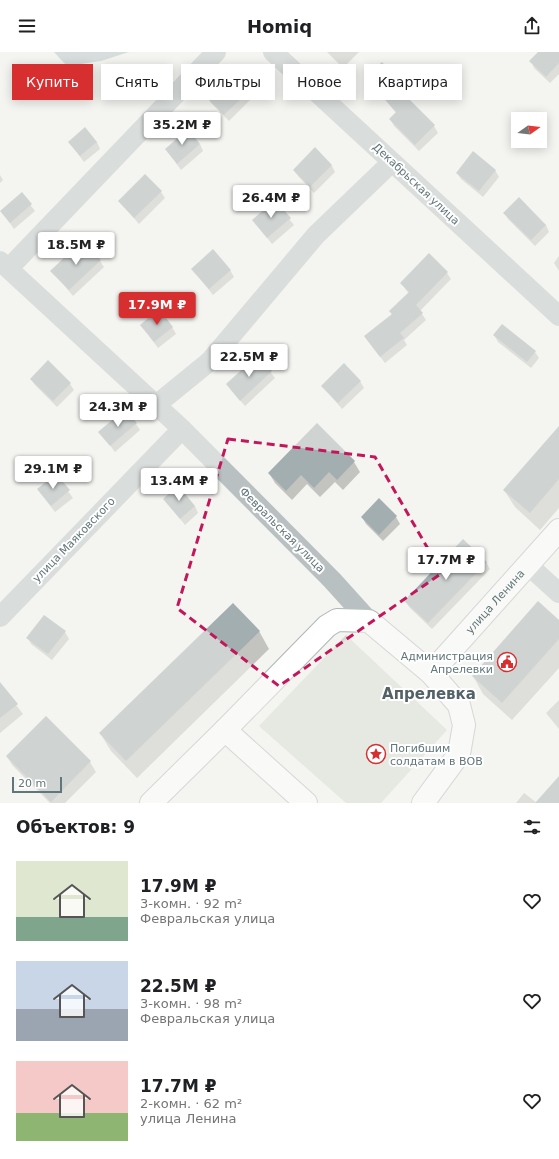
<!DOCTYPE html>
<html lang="ru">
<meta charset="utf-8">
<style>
:root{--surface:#fff;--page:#f2f2f2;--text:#202124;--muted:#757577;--accent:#d72e30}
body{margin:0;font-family:"DejaVu Sans",sans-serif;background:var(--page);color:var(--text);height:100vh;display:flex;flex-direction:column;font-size:15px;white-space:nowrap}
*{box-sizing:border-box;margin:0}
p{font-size:13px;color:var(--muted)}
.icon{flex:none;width:22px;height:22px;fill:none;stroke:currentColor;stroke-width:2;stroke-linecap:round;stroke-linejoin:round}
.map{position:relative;height:751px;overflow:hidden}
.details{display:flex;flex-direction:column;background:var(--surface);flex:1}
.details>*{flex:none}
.hud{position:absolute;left:12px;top:12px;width:535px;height:36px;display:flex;gap:8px}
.needle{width:26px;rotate:76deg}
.controls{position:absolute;left:511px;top:60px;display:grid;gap:8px}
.controls a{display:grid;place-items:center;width:36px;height:36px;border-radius:0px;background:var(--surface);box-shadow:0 2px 10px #0003;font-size:20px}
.scale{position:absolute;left:12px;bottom:10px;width:50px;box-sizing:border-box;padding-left:4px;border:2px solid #61767a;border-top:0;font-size:11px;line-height:14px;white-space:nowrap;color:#61767a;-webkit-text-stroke:3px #fff;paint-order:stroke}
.price{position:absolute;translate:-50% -34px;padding:0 9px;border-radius:4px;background:#fff;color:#222;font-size:13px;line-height:26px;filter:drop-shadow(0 1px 2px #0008)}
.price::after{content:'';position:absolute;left:50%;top:24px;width:12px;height:9px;margin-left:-6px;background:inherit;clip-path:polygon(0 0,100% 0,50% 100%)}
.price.selected{background:var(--accent);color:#fff}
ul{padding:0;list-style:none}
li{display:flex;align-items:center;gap:12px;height:100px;padding:0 16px}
li span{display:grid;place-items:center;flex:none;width:112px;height:80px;border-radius:0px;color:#555}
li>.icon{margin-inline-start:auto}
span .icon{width:48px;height:48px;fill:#fffc;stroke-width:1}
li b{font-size:17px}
h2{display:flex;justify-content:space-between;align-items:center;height:48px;padding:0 16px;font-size:17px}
.pill{padding:0 14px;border-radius:0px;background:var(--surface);box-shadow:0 2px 10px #0003;font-size:14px;line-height:36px}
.pill.selected{background:var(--accent);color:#fff}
header{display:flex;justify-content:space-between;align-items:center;height:52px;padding:0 16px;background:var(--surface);font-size:18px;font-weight:700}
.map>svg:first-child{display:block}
.green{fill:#d5d9d0}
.water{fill:#b2c2c3}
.shadow{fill:#0003}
.building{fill:#a3aeb0}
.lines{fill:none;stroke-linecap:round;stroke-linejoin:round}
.secondary-casing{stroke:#aeb6b8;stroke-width:24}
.street{stroke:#b9c0c1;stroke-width:20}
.secondary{stroke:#fff;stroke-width:22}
.marked{fill:none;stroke:#c2185b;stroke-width:3;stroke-dasharray:8 5;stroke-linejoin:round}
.labels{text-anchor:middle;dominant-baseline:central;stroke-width:4;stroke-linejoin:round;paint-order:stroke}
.street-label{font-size:11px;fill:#61767a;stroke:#fff}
.poi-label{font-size:11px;fill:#61767a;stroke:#fff;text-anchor:end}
.district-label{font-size:15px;font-weight:bold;fill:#536266;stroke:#fff}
</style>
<header><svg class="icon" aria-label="menu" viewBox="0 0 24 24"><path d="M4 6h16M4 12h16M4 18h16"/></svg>Homiq<svg class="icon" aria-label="share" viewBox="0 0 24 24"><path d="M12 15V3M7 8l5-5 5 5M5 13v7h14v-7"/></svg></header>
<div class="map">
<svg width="559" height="751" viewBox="0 0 559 751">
<rect width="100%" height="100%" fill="#f4f4f1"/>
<path class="green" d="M346 583 447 678 381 751H346L259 674Z"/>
<path class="water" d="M54 0H129L101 9 67 14Z"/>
<path class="shadow" d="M327 0H359L343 16Z
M539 0H559V22L550 31 534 16 531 9Z
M367 25 399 30 403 37 400 39 434 74 438 81 419 99 394 74 390 67 396 61Z
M252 36 256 42 229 69 211 51 207 45Z
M69 90H97L100 97 84 110Z
M200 92 203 99 181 118 166 97Z
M315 97 332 114 335 120 314 141 298 124 294 118Z
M495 118 499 125 483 145 461 127 457 121Z
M0 123 3 128 0 131Z
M161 140 165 146 139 172 119 149Z
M22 142 35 159 14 177 1 159Z
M275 149 294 173 272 192 253 168Z
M505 161 546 173 549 180 535 194 508 167Z
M429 202 447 221 451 227 420 259 426 268 404 288 407 293 385 311 365 285 392 263 390 259 409 242 401 231Z
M559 204V219L554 211Z
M100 209 104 215 73 244 52 219Z
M192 217 230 218 234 225 213 243Z
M141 273 172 275 176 282 158 296Z
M494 283 535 300 539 306 531 316 498 290Z
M258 304 275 326 245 354 227 333Z
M31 327 70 332 74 338 57 355 35 333Z
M360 329 364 336 342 357 322 334Z
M136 372 140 378 115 400 100 380Z
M317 373 354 410 360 420 343 438 335 430 320 445 307 432 292 448 275 431 269 421Z
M559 375V456L540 478 515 455 504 438Z
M56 423 73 446 55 460 38 438Z
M164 447 195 454 198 461 185 473Z
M379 448 396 465 400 472 383 489 366 472 362 465Z
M486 510 490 517 432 577 409 555 406 549Z
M44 564 65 580 69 587 52 608 31 592 28 586Z
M559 569V616L512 668 483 642 473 624Z
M259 579 269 597 137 726 111 699 100 681Z
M0 632 23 662 0 681Z
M559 648V677L546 661Z
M46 665 90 710 96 720 65 751H50L13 714 7 705Z
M524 741 537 751H516Z"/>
<path class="building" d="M538 0H559V11L546 25 529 9Z
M382 10 400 30 395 33 435 73 415 93 389 67 396 60 365 25Z
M234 17 253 35 224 63 206 45Z
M85 75 97 90 80 104 68 90Z
M188 77 200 92 177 112 165 97Z
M315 95 332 113 310 135 293 118Z
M473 99 496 118 479 139 456 121Z
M145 122 162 139 134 166 118 149Z
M22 140 32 152 10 171 0 159Z
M519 145 546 173 531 188 503 161Z
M275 148 291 166 267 186 252 168Z
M82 189 101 208 69 238 50 219Z
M213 197 231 218 209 237 191 217Z
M429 201 448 220 416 253 423 261 400 281 404 286 380 305 364 284 392 262 389 259 409 240 400 231Z
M159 257 173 275 154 290 140 273Z
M502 272 536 299 527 310 493 283Z
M258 303 272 319 240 349 226 332Z
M48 308 71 331 53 349 30 327Z
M344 311 361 329 338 351 321 334Z
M125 357 137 371 110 394 98 380Z
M317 371 355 409 337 428 329 420 314 436 301 423 286 439 268 421Z
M559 374V427L530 461 503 438Z
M56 422 70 438 51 454 37 437Z
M178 433 195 454 180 467 163 447Z
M379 446 397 464 379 483 361 465Z
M463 487 487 510 428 571 404 549Z
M538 549 559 568V587L502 651 472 624Z
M233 551 260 579 126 709 99 681Z
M44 563 66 579 48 602 26 586Z
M0 630 18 652 0 666Z
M46 664 91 709 51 750 6 704Z
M559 724V751H535Z"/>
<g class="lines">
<g class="secondary-casing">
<g id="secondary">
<path id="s1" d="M431 621 559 478"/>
<path d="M225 678 306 751"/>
<path d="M151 751 225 678 327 574 337 568 369 569 431 621 459 653 464 673 459 702 423 751"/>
</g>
</g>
<path class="street" d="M273 0 559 264
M0 209 182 377 332 528 369 569
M9 216 216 0
M156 353 210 309 316 183 392 110
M527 512 559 541
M0 565 182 377"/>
<use href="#secondary" class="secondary"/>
</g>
<path d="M0 0H559V751H0ZM228 387 375 405 442 521 279 634 177 556Z" fill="#f4f4f1" fill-opacity=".55" fill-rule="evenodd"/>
<path class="marked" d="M228 387 375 405 442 521 279 634 177 556Z"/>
<defs>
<g id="civic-ring" transform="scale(1)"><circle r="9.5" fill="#fff" stroke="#d72e30" stroke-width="1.5"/><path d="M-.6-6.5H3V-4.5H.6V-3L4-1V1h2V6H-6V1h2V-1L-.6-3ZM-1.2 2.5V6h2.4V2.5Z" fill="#d72e30"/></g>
<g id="sight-ring" transform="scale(1)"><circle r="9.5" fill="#fff" stroke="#d72e30" stroke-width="1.5"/><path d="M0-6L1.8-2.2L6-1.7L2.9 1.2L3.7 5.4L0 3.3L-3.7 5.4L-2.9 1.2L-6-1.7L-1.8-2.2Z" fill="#d72e30"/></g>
</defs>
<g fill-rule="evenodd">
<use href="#civic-ring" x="507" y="610"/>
<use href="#sight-ring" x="376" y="702"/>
</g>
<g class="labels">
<g class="street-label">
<text transform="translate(416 132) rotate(43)">Декабрьская улица</text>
<text transform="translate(282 478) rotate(45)">Февральская улица</text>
<text transform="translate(74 488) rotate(-46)">улица Маяковского</text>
<text stroke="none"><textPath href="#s1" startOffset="96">улица Ленина</textPath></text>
</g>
<g class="poi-label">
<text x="493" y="604">Администрация<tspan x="493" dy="13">Апрелевки</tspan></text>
<text x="390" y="696" text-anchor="start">Погибшим<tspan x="390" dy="13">солдатам в ВОВ</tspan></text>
</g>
<g class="district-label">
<text x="429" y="642">Апрелевка</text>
</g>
</g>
</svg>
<div class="controls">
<a><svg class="needle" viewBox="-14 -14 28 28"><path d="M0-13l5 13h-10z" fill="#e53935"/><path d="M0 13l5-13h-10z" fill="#757577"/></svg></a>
</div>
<div class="scale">20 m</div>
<b class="price" style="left:182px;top:94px">35.2M ₽</b>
<b class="price" style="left:271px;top:167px">26.4M ₽</b>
<b class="price" style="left:76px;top:214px">18.5M ₽</b>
<b class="price selected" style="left:157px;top:274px">17.9M ₽</b>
<b class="price" style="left:249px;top:326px">22.5M ₽</b>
<b class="price" style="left:118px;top:376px">24.3M ₽</b>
<b class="price" style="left:53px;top:438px">29.1M ₽</b>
<b class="price" style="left:179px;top:450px">13.4M ₽</b>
<b class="price" style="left:446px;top:529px">17.7M ₽</b>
<div class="hud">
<a class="pill selected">Купить</a>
<a class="pill">Снять</a>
<a class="pill">Фильтры</a>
<a class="pill">Новое</a>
<a class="pill">Квартира</a>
</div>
</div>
<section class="details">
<h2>Объектов: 9<svg class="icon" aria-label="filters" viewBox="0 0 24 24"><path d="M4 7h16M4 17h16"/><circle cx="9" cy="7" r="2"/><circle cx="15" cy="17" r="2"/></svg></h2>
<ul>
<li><span style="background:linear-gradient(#dfe7d0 70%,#7fa58c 0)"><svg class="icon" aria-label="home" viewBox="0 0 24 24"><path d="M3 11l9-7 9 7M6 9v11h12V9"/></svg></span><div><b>17.9M ₽</b><p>3-комн. · 92 m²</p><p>Февральская улица</p></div><svg class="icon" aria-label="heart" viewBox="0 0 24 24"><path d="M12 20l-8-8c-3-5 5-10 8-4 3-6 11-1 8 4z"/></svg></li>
<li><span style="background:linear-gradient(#c9d6e8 60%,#9aa5b1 0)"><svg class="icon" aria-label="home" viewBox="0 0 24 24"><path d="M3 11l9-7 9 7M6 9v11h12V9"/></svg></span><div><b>22.5M ₽</b><p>3-комн. · 98 m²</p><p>Февральская улица</p></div><svg class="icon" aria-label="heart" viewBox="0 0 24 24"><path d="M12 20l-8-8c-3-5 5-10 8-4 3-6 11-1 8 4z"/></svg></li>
<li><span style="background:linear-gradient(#f6c9c9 65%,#8fb573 0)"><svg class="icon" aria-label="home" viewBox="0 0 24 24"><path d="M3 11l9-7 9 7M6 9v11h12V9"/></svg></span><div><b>17.7M ₽</b><p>2-комн. · 62 m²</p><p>улица Ленина</p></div><svg class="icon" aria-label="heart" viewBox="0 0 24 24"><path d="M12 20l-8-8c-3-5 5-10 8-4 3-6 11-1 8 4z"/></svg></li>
</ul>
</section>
